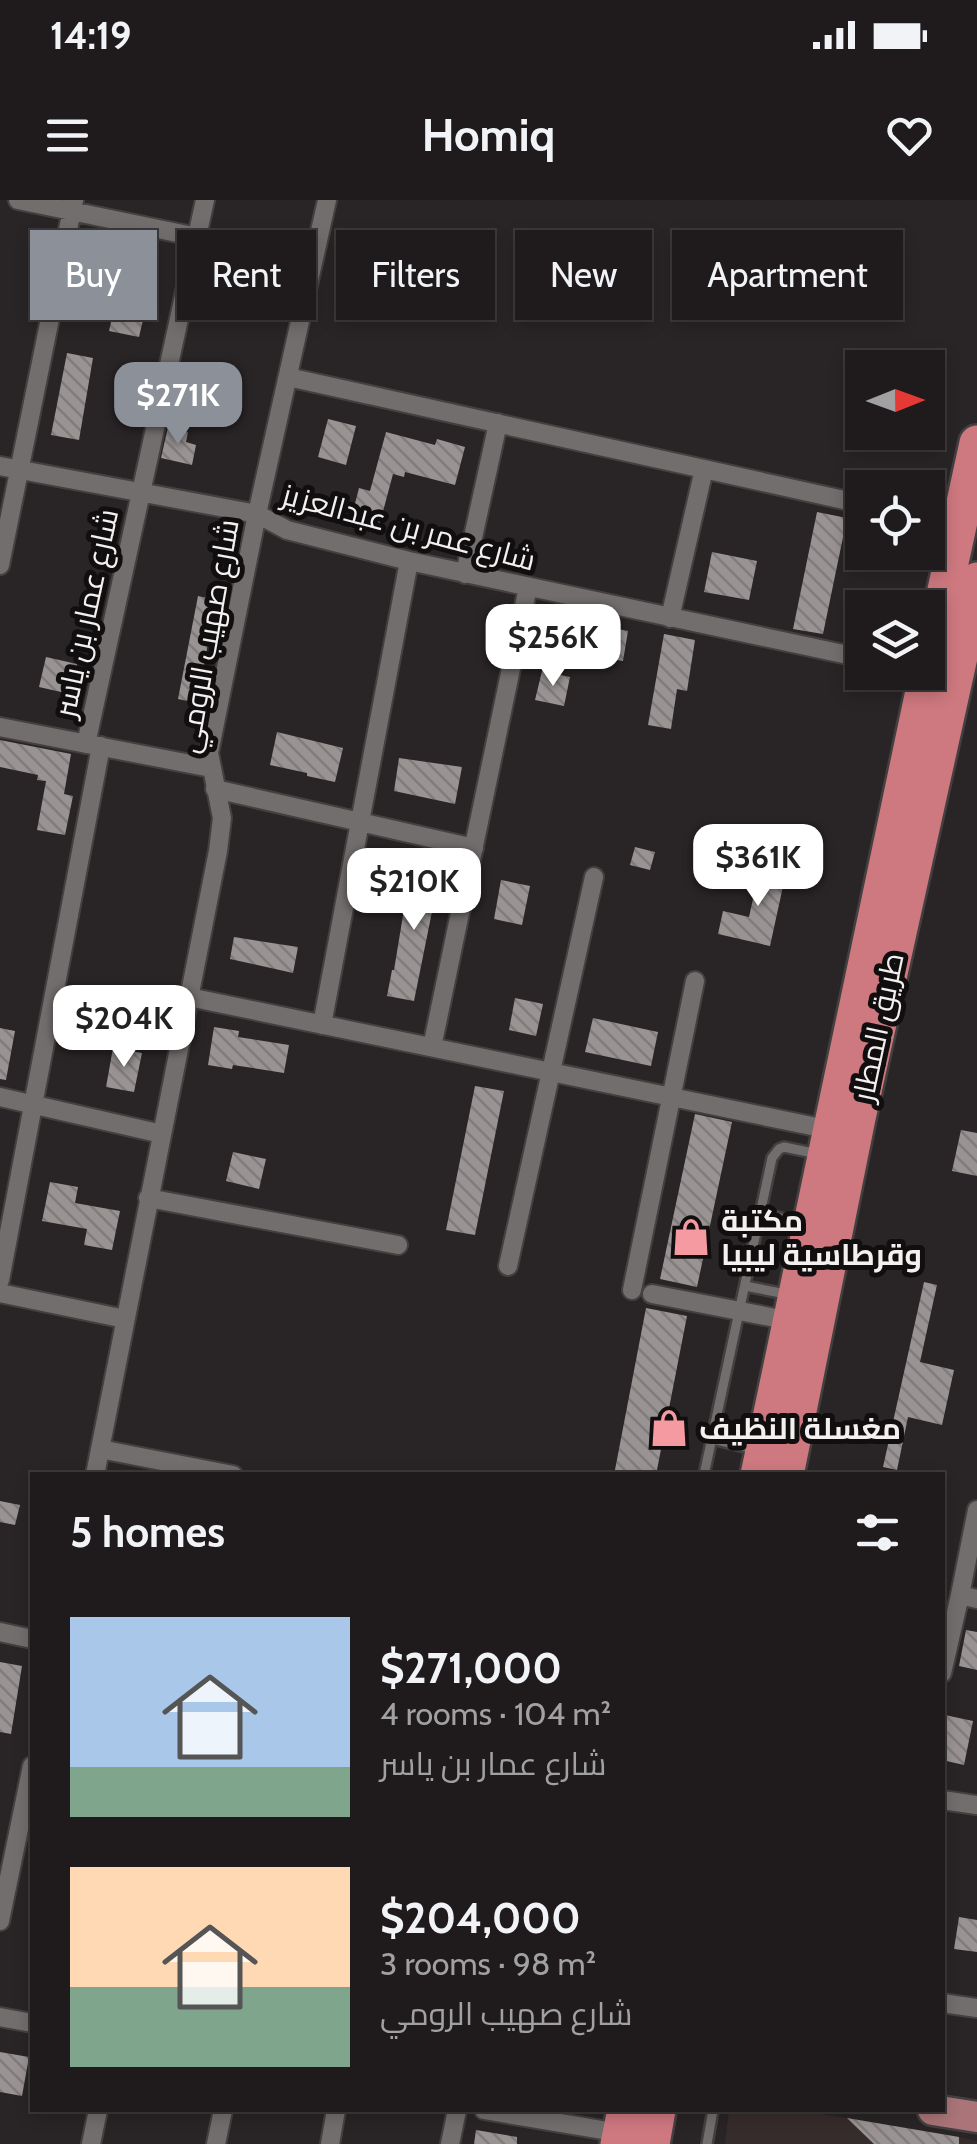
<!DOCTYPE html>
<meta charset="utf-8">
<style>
:root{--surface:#1f1b1c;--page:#272425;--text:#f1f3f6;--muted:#a1a1a3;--line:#3c393b;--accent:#8c9099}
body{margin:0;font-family:Cabin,Cairo,sans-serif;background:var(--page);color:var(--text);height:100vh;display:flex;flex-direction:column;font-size:38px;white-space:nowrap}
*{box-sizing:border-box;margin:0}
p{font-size:32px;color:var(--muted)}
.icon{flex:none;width:55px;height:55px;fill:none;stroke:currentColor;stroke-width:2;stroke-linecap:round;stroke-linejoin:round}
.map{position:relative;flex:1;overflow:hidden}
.side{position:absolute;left:30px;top:1272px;width:915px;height:640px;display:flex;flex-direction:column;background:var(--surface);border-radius:0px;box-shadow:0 5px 15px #0003,0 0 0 2px var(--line)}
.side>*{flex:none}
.top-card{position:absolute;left:30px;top:30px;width:918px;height:90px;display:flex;gap:20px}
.needle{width:65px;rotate:89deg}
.buttons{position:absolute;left:845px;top:150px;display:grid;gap:20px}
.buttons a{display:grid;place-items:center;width:100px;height:100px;border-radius:0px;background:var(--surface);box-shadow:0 5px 15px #0003,0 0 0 2px var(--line);font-size:50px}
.price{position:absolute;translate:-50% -85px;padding:0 22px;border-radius:20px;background:#fff;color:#222;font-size:32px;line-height:65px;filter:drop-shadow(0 2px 5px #0008)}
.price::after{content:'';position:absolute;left:50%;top:60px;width:30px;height:22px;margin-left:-15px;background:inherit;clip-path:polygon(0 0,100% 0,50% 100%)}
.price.on{background:var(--accent);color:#fff}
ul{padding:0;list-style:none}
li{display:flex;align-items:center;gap:30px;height:250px;padding:0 40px}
li span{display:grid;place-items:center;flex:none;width:280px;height:200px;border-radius:0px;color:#555}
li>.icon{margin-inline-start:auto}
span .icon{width:120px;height:120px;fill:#fffc;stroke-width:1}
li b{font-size:42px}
h2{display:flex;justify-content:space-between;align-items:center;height:120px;padding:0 40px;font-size:42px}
.tag{padding:0 35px;border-radius:0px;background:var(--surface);box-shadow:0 5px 15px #0003,0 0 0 2px var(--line);font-size:35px;line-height:90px}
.tag.on{background:var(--accent);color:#fff}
.status{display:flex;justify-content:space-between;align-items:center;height:70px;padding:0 50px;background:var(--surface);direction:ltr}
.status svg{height:28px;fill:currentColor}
header{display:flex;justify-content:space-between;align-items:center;height:130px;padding:0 40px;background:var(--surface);font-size:45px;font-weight:700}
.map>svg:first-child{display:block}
.built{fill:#372c2c}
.building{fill:url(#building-back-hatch)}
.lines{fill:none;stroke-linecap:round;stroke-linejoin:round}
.lane-casing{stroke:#444040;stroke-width:14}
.street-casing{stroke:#444040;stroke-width:22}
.primary-casing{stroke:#444040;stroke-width:35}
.highway-casing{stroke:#444040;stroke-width:40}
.lane{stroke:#736e6e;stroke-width:9}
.street{stroke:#736e6e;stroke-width:18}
.primary{stroke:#aa7478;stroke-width:30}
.highway{stroke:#ce787f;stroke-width:35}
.labels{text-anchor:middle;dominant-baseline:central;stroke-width:10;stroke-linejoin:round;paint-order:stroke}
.street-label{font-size:30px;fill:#f4f0f0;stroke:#100e0e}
.poi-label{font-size:30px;font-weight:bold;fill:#f4f0f0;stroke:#100e0e;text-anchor:start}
</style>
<div class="status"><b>14:19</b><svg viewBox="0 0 49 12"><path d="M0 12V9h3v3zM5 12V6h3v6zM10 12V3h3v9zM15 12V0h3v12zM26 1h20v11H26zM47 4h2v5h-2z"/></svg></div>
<header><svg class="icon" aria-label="menu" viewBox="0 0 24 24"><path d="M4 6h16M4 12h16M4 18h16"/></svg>Homiq<svg class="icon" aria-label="heart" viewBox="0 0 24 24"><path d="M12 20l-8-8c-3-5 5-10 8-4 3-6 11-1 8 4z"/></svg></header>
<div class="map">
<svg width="977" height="1944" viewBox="0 0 977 1944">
<defs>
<pattern id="building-back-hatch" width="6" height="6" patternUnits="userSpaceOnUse" patternTransform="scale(2.5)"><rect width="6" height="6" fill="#999393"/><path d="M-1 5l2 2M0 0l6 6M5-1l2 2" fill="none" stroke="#817c7c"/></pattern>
</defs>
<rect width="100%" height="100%" fill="#292425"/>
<path class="built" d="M729 1910H797L949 1935 977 1941V1944H725Z"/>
<path class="building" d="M212 56 240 63 232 101 203 94Z
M117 96 147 103 139 137 109 131Z
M67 153 93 158 79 240 51 235Z
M182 166 202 171 200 181 210 183 205 204 175 197Z
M328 219 356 226 346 265 318 257Z
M168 227 188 232 186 242 196 245 192 265 161 258Z
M386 232 435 245 437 239 465 247 455 285 405 272 404 277 393 274 377 334 349 327 359 288 370 291Z
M817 312 847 318 823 434 793 429Z
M712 352 757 361 749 400 704 392Z
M198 396 216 400 197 503 178 499Z
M545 414 628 431 623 461 593 456 594 452 540 445Z
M664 434 695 440 687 491 677 489 671 529 648 525Z
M46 457 77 464 70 494 39 487Z
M542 471 570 477 564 506 535 500Z
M277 532 343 548 335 582 307 576V573L270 565Z
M0 540 71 554 64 594 73 596 65 635 37 630 46 581 37 580 38 575 0 567Z
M399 558 462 567 455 604 394 591Z
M635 647 655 652 650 670 630 665Z
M761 663 787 668 770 746 718 734 723 711 749 717Z
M411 667 440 672 414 801 387 796 392 770H394Z
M501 680 530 686 522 725 494 719Z
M234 737 298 747 293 773 230 759Z
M515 798 543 804 536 836 509 830Z
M593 818 658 832 651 866 585 852Z
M214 827 239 831 238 837 289 845 284 873 233 865 232 869 208 865Z
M0 828 15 831 6 880 0 879Z
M113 848 142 853 134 892 106 887Z
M475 886 504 891 475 1035 446 1030Z
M695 914 732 922 697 1087 660 1079Z
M961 930 977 933V976L952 971Z
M233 952 266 959 259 989 226 981Z
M50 982 78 987 75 1003 120 1011 112 1050 84 1045 87 1029 42 1021Z
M924 1082 937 1085 920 1162 954 1170 942 1225 908 1217 897 1270 883 1267Z
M646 1108 687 1116 656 1275H614Z
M0 1301 20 1305 15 1325 0 1322Z
M966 1430 977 1432V1470L959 1466Z
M0 1462 22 1466 11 1534 0 1532Z
M945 1515 973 1521 964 1565 942 1560V1529Z
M959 1717 977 1720V1752L954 1749Z
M0 1852 29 1857 22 1896 0 1892Z
M847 1918 959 1937V1944H874Z
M476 1930 517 1937V1944H474Z"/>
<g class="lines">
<g class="lane-casing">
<path id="lane" d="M760 1013 801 1023
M745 1086 786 1094
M712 1239 753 1249
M704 1275 772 958 779 949 784 947 818 954
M707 1944 713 1910"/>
</g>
<g class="street-casing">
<path id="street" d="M18 0 313 61
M288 177 862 304
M0 266 257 314 287 330 409 361 862 458
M928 318 958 325
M409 361 360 622 474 648
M0 365 74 0
M465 374 498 223
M670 418 704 269
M0 527 211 568
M86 544 205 0
M215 589 360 622 322 825
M189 797 831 930
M432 847 528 387
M0 897 162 934
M148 998 398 1045
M508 1066 594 677
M0 1080 101 546
M632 1090 695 781
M0 1093 125 1119
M652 1094 791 1121
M100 1249 233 1275
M95 1275 218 651 222 618 209 553 257 314 327 0
M977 1310 960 1395 977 1399
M0 1432 32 1439
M942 1473 960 1395
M942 1600 977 1605
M0 1721 32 1566
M942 1803 977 1808
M0 1817 32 1823
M484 1910 620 1933
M91 1944 98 1910
M216 1944 223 1910
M330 1944 336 1910
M450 1944 457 1910"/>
</g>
<g class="primary-casing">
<path id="primary" d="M933 1910 977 1917"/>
</g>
<g class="highway-casing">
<path id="highway" d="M928 468 977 243
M758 1275 927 472
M786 1275 858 918 977 380
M618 1944 625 1910
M652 1944 658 1910"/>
</g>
<use href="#lane" class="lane"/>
<use href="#street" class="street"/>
<use href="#primary" class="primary"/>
<use href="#highway" class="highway"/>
</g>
<defs>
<g id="shop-bare" transform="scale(3)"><path d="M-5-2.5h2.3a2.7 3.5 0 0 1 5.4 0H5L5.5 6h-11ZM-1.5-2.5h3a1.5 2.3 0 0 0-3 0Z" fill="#f49aa0" stroke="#100e0e" stroke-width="2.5" paint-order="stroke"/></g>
</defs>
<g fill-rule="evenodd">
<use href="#shop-bare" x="691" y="1037"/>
<use href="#shop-bare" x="669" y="1228"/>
</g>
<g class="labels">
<g class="street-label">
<text transform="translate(409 327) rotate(15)">شارع عمر بن عبدالعزيز</text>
<text transform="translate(86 413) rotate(-78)">شارع عمار بن ياسر</text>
<text transform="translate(208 436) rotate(-80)">شارع صهيب الرومي</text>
<text transform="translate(878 827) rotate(-78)">طريق المطار</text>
</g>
<g class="poi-label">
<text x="721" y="1020">مكتبة<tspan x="721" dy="34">وقرطاسية ليبيا</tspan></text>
<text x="699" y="1228">مغسلة النظيف</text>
</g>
</g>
</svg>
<div class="buttons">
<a><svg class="needle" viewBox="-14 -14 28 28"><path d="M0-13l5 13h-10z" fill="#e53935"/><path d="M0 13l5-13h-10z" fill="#a1a1a3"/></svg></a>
<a><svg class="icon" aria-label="locate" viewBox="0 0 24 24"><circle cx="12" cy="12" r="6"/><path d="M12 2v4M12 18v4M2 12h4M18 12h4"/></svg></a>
<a><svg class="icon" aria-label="layers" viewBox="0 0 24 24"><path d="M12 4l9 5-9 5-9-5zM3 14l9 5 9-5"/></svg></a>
</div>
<b class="price on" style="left:178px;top:247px">$271K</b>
<b class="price" style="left:553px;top:489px">$256K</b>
<b class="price" style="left:758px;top:709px">$361K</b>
<b class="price" style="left:414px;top:733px">$210K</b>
<b class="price" style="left:124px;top:870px">$204K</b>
<div class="top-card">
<a class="tag on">Buy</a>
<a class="tag">Rent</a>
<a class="tag">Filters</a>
<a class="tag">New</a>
<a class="tag">Apartment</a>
</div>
<section class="side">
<h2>5 homes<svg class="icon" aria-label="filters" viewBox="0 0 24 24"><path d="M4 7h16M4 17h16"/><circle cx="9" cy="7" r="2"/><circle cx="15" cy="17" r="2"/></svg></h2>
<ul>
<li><span style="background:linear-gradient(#a9c7e8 75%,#7fa58c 0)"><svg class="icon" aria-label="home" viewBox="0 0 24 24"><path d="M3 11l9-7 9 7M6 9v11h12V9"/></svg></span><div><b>$271,000</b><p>4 rooms · 104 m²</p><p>شارع عمار بن ياسر</p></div></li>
<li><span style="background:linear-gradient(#ffd9b3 60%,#7fa58c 0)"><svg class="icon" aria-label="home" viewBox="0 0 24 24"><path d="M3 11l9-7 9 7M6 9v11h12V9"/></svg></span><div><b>$204,000</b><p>3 rooms · 98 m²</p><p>شارع صهيب الرومي</p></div></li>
</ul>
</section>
</div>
